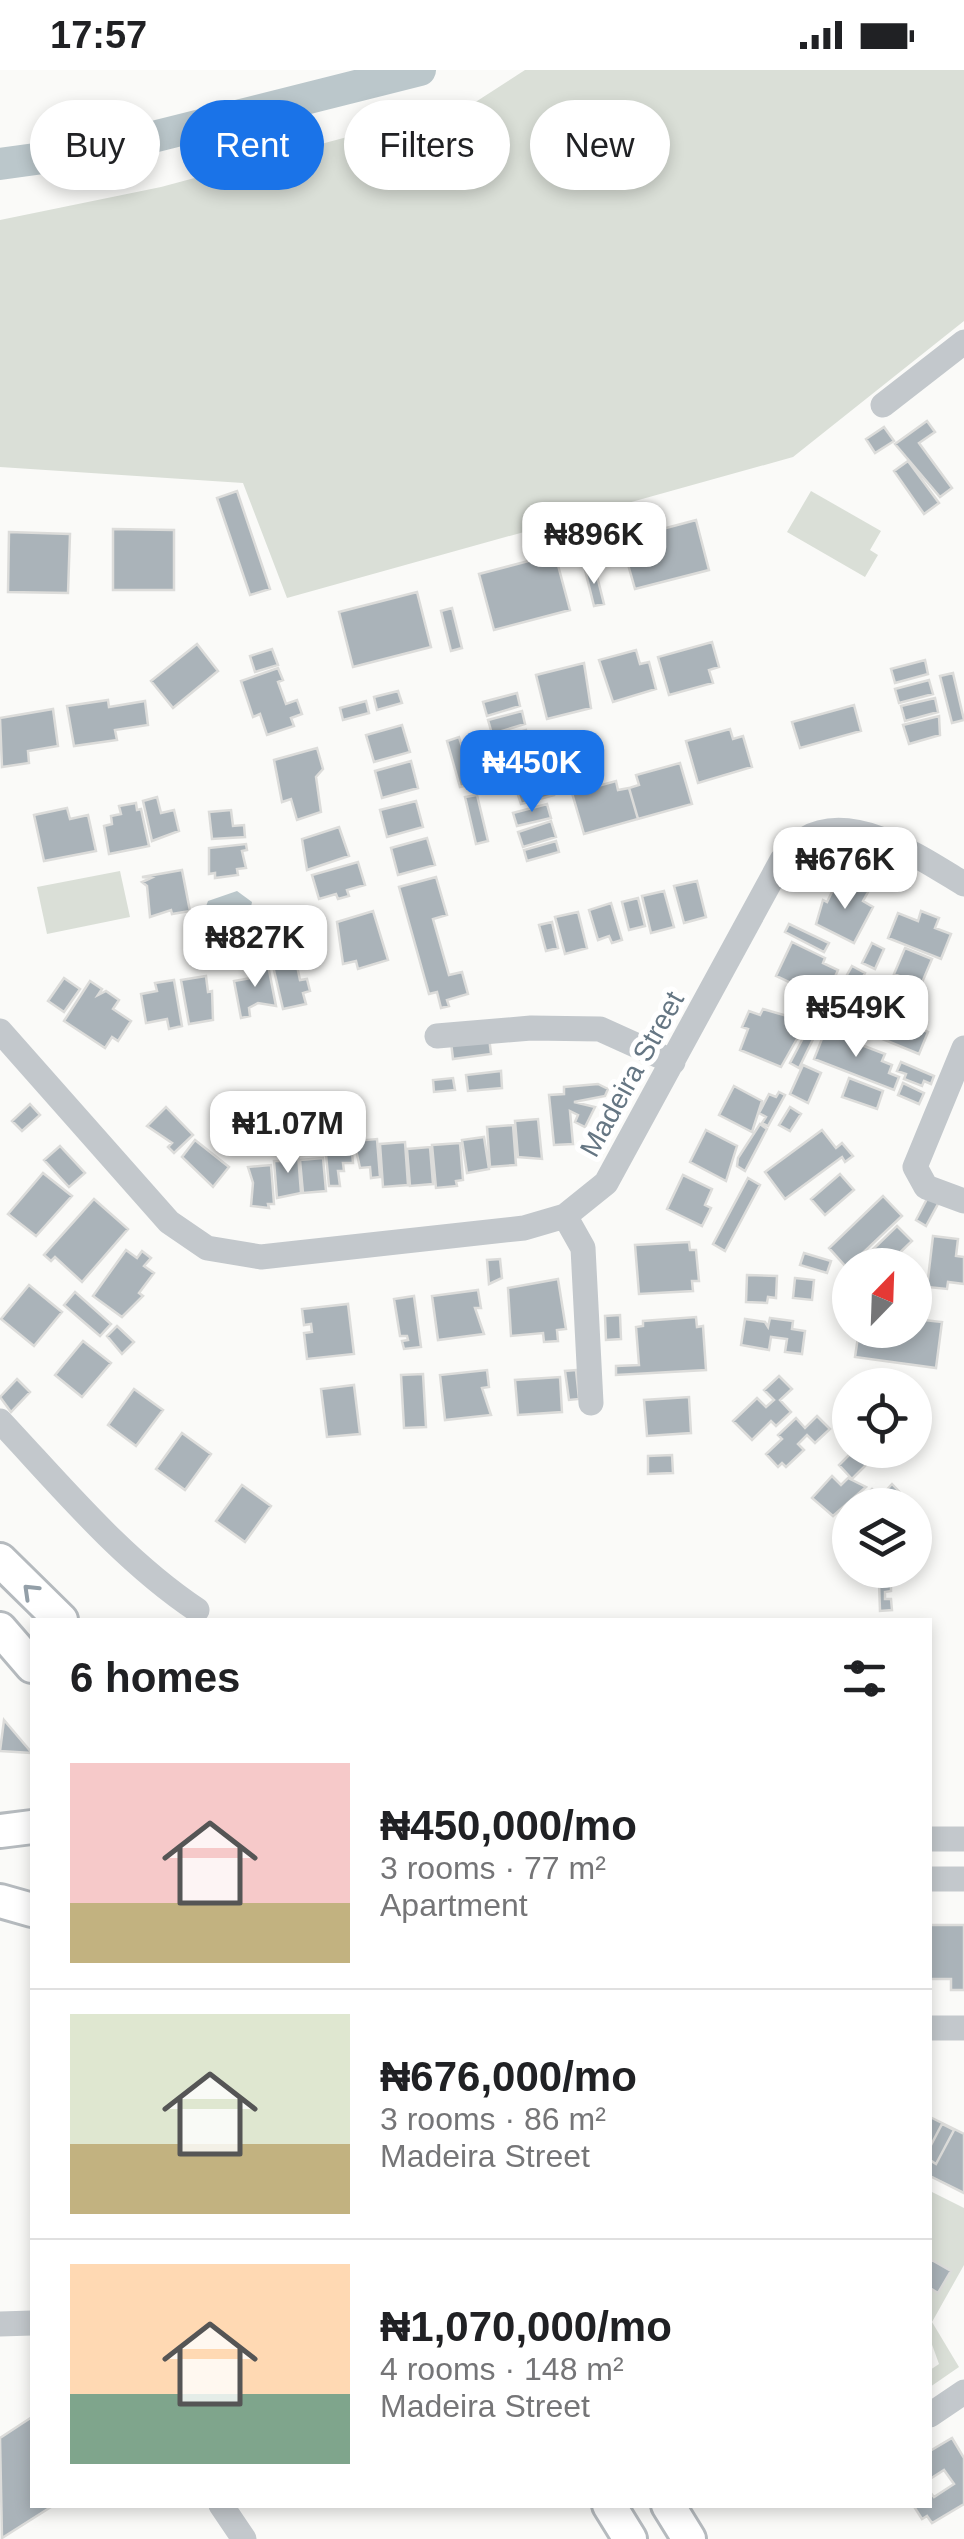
<!DOCTYPE html>
<meta charset="utf-8">
<style>
:root{--surface:#fff;--page:#f2f2f2;--text:#202124;--muted:#757577;--line:#e0e0e0;--accent:#1a73e8}
body{margin:0;font-family:Arial,sans-serif;background:var(--page);color:var(--text);height:100vh;display:flex;flex-direction:column;font-size:38px;white-space:nowrap}
*{box-sizing:border-box;margin:0}
p{font-size:32px;color:var(--muted)}
.icon{flex:none;width:55px;height:55px;fill:none;stroke:currentColor;stroke-width:2;stroke-linecap:round;stroke-linejoin:round}
.map{position:relative;flex:1;overflow:hidden}
.sheet{position:absolute;left:30px;top:1548px;width:902px;height:890px;display:flex;flex-direction:column;background:var(--surface);border-radius:0px;box-shadow:0 5px 15px #0003}
.sheet>*{flex:none}
.banner{position:absolute;left:30px;top:30px;width:905px;height:90px;display:flex;gap:20px}
.needle{width:65px;rotate:23deg}
.fabs{position:absolute;left:832px;top:1178px;display:grid;gap:20px}
.fabs a{display:grid;place-items:center;width:100px;height:100px;border-radius:50%;background:var(--surface);box-shadow:0 5px 15px #0003;font-size:50px}
.price{position:absolute;translate:-50% -85px;padding:0 22px;border-radius:20px;background:#fff;color:#222;font-size:32px;line-height:65px;filter:drop-shadow(0 2px 5px #0008)}
.price::after{content:'';position:absolute;left:50%;top:60px;width:30px;height:22px;margin-left:-15px;background:inherit;clip-path:polygon(0 0,100% 0,50% 100%)}
.price.active{background:var(--accent);color:#fff}
ul{padding:0;list-style:none}
li{display:flex;align-items:center;gap:30px;height:250px;padding:0 40px}
li+li{border-top:2px solid var(--line)}
li span{display:grid;place-items:center;flex:none;width:280px;height:200px;border-radius:0px;color:#555}
li>.icon{margin-inline-start:auto}
span .icon{width:120px;height:120px;fill:#fffc;stroke-width:1}
li b{font-size:42px}
h2{display:flex;justify-content:space-between;align-items:center;height:120px;padding:0 40px;font-size:42px}
.chip{padding:0 35px;border-radius:45px;background:var(--surface);box-shadow:0 5px 15px #0003;font-size:35px;line-height:90px}
.chip.active{background:var(--accent);color:#fff}
.status{display:flex;justify-content:space-between;align-items:center;height:70px;padding:0 50px;background:var(--surface);direction:ltr}
.status svg{height:28px;fill:currentColor}
.map>svg:first-child{display:block}
.green{fill:#dadfd7}
.water{fill:#bbc7cb}
.lines{fill:none;stroke-linecap:round;stroke-linejoin:round}
.river{stroke:#bbc7cb;stroke-width:32}
.building{fill:#aab3b9;stroke:#dcdcda;stroke-width:2.5}
.major-casing{stroke:#b5babe;stroke-width:38}
.minor{stroke:#c3c8cc;stroke-width:25}
.major{stroke:#fff;stroke-width:32}
.oneway{stroke:#939fa8}
.labels{text-anchor:middle;dominant-baseline:central;stroke-width:10;stroke-linejoin:round;paint-order:stroke}
.street-label{font-size:28px;fill:#657683;stroke:#fff}
</style>
<div class="status"><b>17:57</b><svg viewBox="0 0 49 12"><path d="M0 12V9h3v3zM5 12V6h3v6zM10 12V3h3v9zM15 12V0h3v12zM26 1h20v11H26zM47 4h2v5h-2z"/></svg></div>
<div class="map">
<svg width="964" height="2469" viewBox="0 0 964 2469">
<rect width="100%" height="100%" fill="#fafaf8"/>
<path class="green" d="M525 0H964V251L793 387 287 528 243 413 0 397V150L161 117 474 33Z
M811 421 881 461 870 480 878 485 865 507 787 462Z
M120 801 130 847 47 864 37 817Z
M930 2121 964 2138V2195L932 2252 959 2297 930 2317V2300L939 2294 930 2269V2218L938 2222 930 2189Z"/>
<path class="water" d="M237 821 252 832 249 847 220 856 211 852 205 839 208 831Z"/>
<g class="lines">
<path class="river" d="M0 94 101 80 420 0"/>
</g>
<path class="building" d="M927 351 935 362 919 373 952 418 940 427 895 374Z
M884 357 894 371 875 383 866 369Z
M908 391 939 433 924 444 894 401Z
M237 421 270 519 250 525 217 428Z
M696 450 709 500 635 519 621 470Z
M113 459 174 460V520H113Z
M9 462 70 464 68 523 8 522Z
M555 484 570 540 494 560 479 504Z
M595 498 604 534 594 536 585 500Z
M417 522 431 577 353 597 339 542Z
M452 538 462 578 451 581 441 541Z
M712 572 719 597 709 600 713 613 669 625 658 587Z
M197 574 218 601 173 638 151 611Z
M272 579 278 595 255 602 250 586Z
M636 580 640 594 649 592 656 619 613 632 599 590Z
M925 590 928 604 895 613 891 599Z
M584 593 591 638 547 649 536 605Z
M278 598 283 610 278 612 286 634 297 630 302 644 291 648 294 656 267 665 260 644 253 647 241 611Z
M953 603 964 650 952 653 940 606Z
M929 610 933 624 899 633 895 619Z
M398 621 402 633 377 640 374 627Z
M517 623 520 636 487 646 483 632Z
M935 628 938 642 905 651 901 636Z
M108 630 109 637 145 631 148 655 115 660 117 670 74 676 67 636Z
M366 631 369 643 343 650 340 638Z
M854 635 861 661 800 678 792 652Z
M53 639 58 676 28 681 29 693 2 697 0 648Z
M522 641 525 654 492 664 488 650Z
M939 646 940 665 909 674 903 655Z
M402 655 410 682 374 692 366 665Z
M730 659 733 669 743 666 752 697 698 713 686 671Z
M526 660 530 673 498 682 494 669Z
M459 667 473 714 460 717 447 671Z
M542 674 547 691 513 700 508 683Z
M317 678 323 699 316 707 321 742 297 750 291 729 282 732 274 690Z
M411 691 418 718 382 728 375 701Z
M680 693 692 734 638 749 629 718 639 715 636 705Z
M546 694 550 708 517 718 512 703Z
M616 711 618 720 629 718 638 749 584 764 572 723Z
M551 713 554 725 521 734 517 722Z
M477 725 488 771 476 774 465 727Z
M157 727 161 743 174 740 179 761 152 771 143 731Z
M416 731 423 757 387 767 380 740Z
M136 733 137 740 141 739 149 776 109 784 104 756 112 754 111 746 121 744 119 736Z
M547 734 551 748 517 756 513 743Z
M67 738 70 749 88 745 96 781 44 791 34 745Z
M231 740 233 756 244 755 245 767 212 769 209 742Z
M551 751 556 767 523 777 518 762Z
M339 757 349 786 307 800 302 769Z
M427 768 435 795 398 805 391 778Z
M556 771 559 782 527 791 524 780Z
M246 774 247 780 242 781 246 798 237 799 238 805 215 808V803L209 804V778Z
M358 792 365 815 347 820 349 826 338 829 336 824 319 829 312 805Z
M182 800 190 841 172 844 171 840 150 847 147 816 142 812 151 808 142 807Z
M436 807 447 845 433 849 449 905 462 902 468 924 447 930 449 936 441 938 437 922 429 924 399 817Z
M697 811 706 847 684 853 674 816Z
M848 812 868 822 863 831 873 837 854 873 816 854 823 830 827 832 835 816 843 820Z
M664 821 674 857 651 863 642 826Z
M638 828 645 856 629 860 622 832Z
M611 833 622 870 612 873 609 866 598 870 589 840Z
M373 841 388 890 358 899 356 891 343 894 337 852Z
M921 841 939 848 935 858 951 864 941 889 888 868 898 843 918 851Z
M578 842 587 878 565 884 555 847Z
M552 852 558 878 546 881 539 855Z
M789 854 829 873 824 882 785 862Z
M792 872 825 888 823 893 838 900 825 929 776 906Z
M872 873 884 879 875 899 862 893Z
M905 878 932 889 921 915 894 904Z
M296 891 300 910 307 909 310 921 303 923 306 934 283 939 273 896Z
M268 895 276 936 258 933 249 938 250 946 241 948 234 911 251 908 249 898Z
M852 896 865 903 851 929 838 921Z
M206 906 208 922 212 921 213 950 189 954 181 910Z
M64 908 80 919 64 942 48 931Z
M174 910 182 956 169 959 167 949 146 953 141 924 157 921 155 913Z
M90 911 102 919 98 925 106 921 119 930 113 939 131 951 118 971 112 967 105 978 64 951Z
M883 916 912 930 903 949 866 932 872 919 879 923Z
M839 929 853 934 843 960 829 954Z
M763 939 801 950 798 958 802 960 781 997 740 980 748 959 742 957 749 941 760 945Z
M890 946 928 962 919 984 880 968Z
M811 953 819 957 799 998 790 993Z
M825 961 885 984 882 991 892 995 889 1003 899 1007 894 1020 814 989Z
M489 967 491 984 453 989 451 972Z
M901 992 934 1006 931 1014 924 1011 922 1016 904 1009 906 1004 897 1001Z
M803 995 821 1003 808 1033 790 1024Z
M501 1001 502 1018 468 1021 466 1005Z
M453 1008 455 1020 434 1022 433 1010Z
M849 1008 883 1021 877 1039 842 1027Z
M903 1013 924 1023 919 1034 898 1025Z
M598 1014 608 1019 605 1026 574 1032 595 1037 585 1057 575 1052 578 1045 570 1041 573 1074 554 1075 549 1025 564 1024V1017Z
M734 1016 762 1031 752 1062 719 1045Z
M779 1022 785 1025 768 1056 762 1053 766 1047 759 1043 769 1024 776 1027Z
M30 1034 40 1045 22 1061 12 1051Z
M166 1037 193 1065 174 1083 168 1077 172 1073 147 1056Z
M790 1037 801 1044 790 1061 779 1055Z
M538 1049 542 1089 518 1087 515 1051Z
M760 1054 767 1059 745 1101 737 1096 738 1088Z
M513 1055 516 1095 490 1097 487 1057Z
M706 1060 737 1076 726 1111 690 1092Z
M822 1060 836 1078 842 1073 853 1086 845 1092 842 1087 785 1129 765 1102Z
M484 1067 489 1099 467 1103 462 1070Z
M377 1069 380 1107 371 1108 370 1097 360 1098 354 1071Z
M195 1070 229 1097 213 1117 182 1087Z
M351 1072 353 1093H343L344 1101H338L340 1116H329L325 1074Z
M405 1072 408 1115 383 1117 380 1074Z
M460 1073 463 1110 456 1111 457 1116 436 1118 432 1075Z
M60 1076 85 1103 69 1117 44 1090Z
M430 1077 433 1114 410 1116 407 1079Z
M298 1084 301 1123 277 1128 274 1091H280V1086Z
M323 1088 326 1121 303 1123 300 1090Z
M271 1095 274 1134H268L269 1138 251 1136 253 1113 248 1097Z
M43 1103 72 1126 36 1166 8 1144Z
M840 1104 854 1120 825 1145 811 1129Z
M683 1105 712 1119 705 1135 711 1138 702 1156 667 1139Z
M748 1108 760 1115 725 1181 713 1174Z
M883 1126 902 1146 847 1198 829 1178Z
M928 1127 939 1132 926 1156 916 1150Z
M94 1129 128 1159 82 1212 55 1187 51 1191 44 1185Z
M897 1156 912 1171 887 1195H878L868 1184Z
M933 1166 958 1169 956 1186 964 1187V1214L948 1212 947 1219 927 1217Z
M689 1172 690 1180H696L699 1211H692L693 1221 639 1224 635 1175Z
M126 1180 137 1188 142 1181 151 1188 144 1196 154 1203 139 1223 143 1226 122 1247 93 1226Z
M804 1183 831 1191 827 1203 800 1195Z
M500 1189 502 1208 489 1214 487 1190Z
M747 1205 777 1206 776 1228 768 1227 767 1233 746 1232Z
M795 1208 814 1210 812 1230 793 1228Z
M558 1209 566 1259 557 1260 558 1271 544 1272 543 1263 511 1266 508 1218Z
M29 1215 62 1242 34 1276 1 1249Z
M478 1220 481 1238H475L484 1264 438 1270 432 1226Z
M75 1222 111 1254 100 1266 64 1235Z
M414 1226 421 1277 404 1279 402 1271 408 1270 407 1266H400L394 1229Z
M348 1234 354 1284 307 1289 304 1263 312 1262 311 1254 304 1255 302 1239Z
M620 1245 621 1269 606 1270 605 1246Z
M696 1247 697 1257 703 1256 706 1300 616 1305V1296L639 1295 636 1257 643 1256V1251Z
M770 1248 793 1251 792 1259 805 1261 802 1284 785 1282 787 1269 771 1267 769 1280 741 1275 745 1249 765 1252 768 1257Z
M915 1249 942 1252 936 1298 855 1287 859 1260H915Z
M117 1256 134 1272 122 1284 107 1266Z
M83 1271 111 1293 82 1327 55 1305Z
M487 1300 489 1317 482 1318 491 1345 445 1350 440 1305Z
M576 1300 579 1329 569 1330 565 1301Z
M423 1304 426 1357 404 1358 401 1305Z
M779 1306 792 1319 780 1330 791 1342 776 1356 771 1351 752 1370 733 1351 757 1328 766 1337 774 1330 764 1320Z
M560 1307 562 1342 518 1345 515 1310Z
M17 1309 30 1322 11 1342 0 1327Z
M354 1315 360 1364 327 1367 321 1319Z
M134 1319 163 1340 136 1376 108 1355Z
M689 1327 691 1363 647 1366 644 1330Z
M817 1346 830 1359 815 1373 807 1365 798 1374 804 1380 786 1397 782 1393 778 1397 766 1384 782 1369 778 1365 796 1348 805 1358Z
M182 1363 211 1384 185 1420 156 1399Z
M854 1380 869 1392 852 1409 839 1395Z
M672 1385 673 1403 648 1404V1386Z
M832 1406 841 1415 848 1408 866 1417 833 1446 812 1428Z
M892 1414 909 1432 906 1435H856L872 1419 880 1427Z
M242 1415 271 1436 245 1472 216 1451Z
M879 1512H891V1521L885 1522V1529H891L892 1540 880 1541Z
M4 1650 32 1683 0 1681Z
M930 1855H964V1920H951V1909H930Z
M930 2047 964 2064V2123L930 2106Z
M942 2054 954 2060 936 2094 930 2090V2077Z
M930 2189 951 2201 938 2223 930 2218Z
M32 2347V2435H54L2 2468 0 2368Z
M952 2368 964 2388V2434L932 2453 927 2446 922 2449 913 2435H930V2422L934 2427 954 2414 944 2400 930 2409V2381Z"/>
<g class="lines">
<g class="major-casing">
<path id="major" d="M0 1490 61 1550
M0 1559 32 1596
M0 1761 32 1757
M0 1831 32 1840
M609 2435 630 2469
M668 2435 689 2469"/>
</g>
<path class="minor" d="M883 335 964 272
M0 961 169 1152 207 1178 261 1187 524 1158 565 1146 606 1113 782 790C789 783 797 774 805 769 853 740 924 790 964 814
M437 966 531 958 600 959 673 992
M964 978 915 1097 926 1117 964 1131
M565 1146 583 1178 591 1333
M0 1351C61 1416 122 1490 197 1540
M930 1769H964
M930 1809H964
M930 1958H964
M0 2254 32 2253
M930 2345 964 2322
M221 2435 244 2469"/>
<use href="#major" class="major"/>
</g>
<defs><path id="oneway-chevron" d="M-2-3.5L2.5 0L-2 3.5" fill="none" stroke-width="1.6" stroke-linecap="round" stroke-linejoin="round" transform="scale(2.5)"/></defs>
<use class="oneway" href="#oneway-chevron" transform="translate(30 1521) rotate(-136)"/>
<g class="labels">
<g class="street-label">
<text transform="translate(632 1004) rotate(-61)">Madeira Street</text>
</g>
</g>
</svg>
<div class="fabs">
<a><svg class="needle" viewBox="-14 -14 28 28"><path d="M0-13l5 13h-10z" fill="#e53935"/><path d="M0 13l5-13h-10z" fill="#757577"/></svg></a>
<a><svg class="icon" aria-label="locate" viewBox="0 0 24 24"><circle cx="12" cy="12" r="6"/><path d="M12 2v4M12 18v4M2 12h4M18 12h4"/></svg></a>
<a><svg class="icon" aria-label="layers" viewBox="0 0 24 24"><path d="M12 4l9 5-9 5-9-5zM3 14l9 5 9-5"/></svg></a>
</div>
<b class="price" style="left:594px;top:517px">₦896K</b>
<b class="price active" style="left:532px;top:745px">₦450K</b>
<b class="price" style="left:845px;top:842px">₦676K</b>
<b class="price" style="left:255px;top:920px">₦827K</b>
<b class="price" style="left:856px;top:990px">₦549K</b>
<b class="price" style="left:288px;top:1106px">₦1.07M</b>
<div class="banner">
<a class="chip">Buy</a>
<a class="chip active">Rent</a>
<a class="chip">Filters</a>
<a class="chip">New</a>
</div>
<section class="sheet">
<h2>6 homes<svg class="icon" aria-label="filters" viewBox="0 0 24 24"><path d="M4 7h16M4 17h16"/><circle cx="9" cy="7" r="2"/><circle cx="15" cy="17" r="2"/></svg></h2>
<ul>
<li><span style="background:linear-gradient(#f6c9c9 70%,#c2b280 0)"><svg class="icon" aria-label="home" viewBox="0 0 24 24"><path d="M3 11l9-7 9 7M6 9v11h12V9"/></svg></span><div><b>₦450,000/mo</b><p>3 rooms · 77 m²</p><p>Apartment</p></div></li>
<li><span style="background:linear-gradient(#dfe7d0 65%,#c2b280 0)"><svg class="icon" aria-label="home" viewBox="0 0 24 24"><path d="M3 11l9-7 9 7M6 9v11h12V9"/></svg></span><div><b>₦676,000/mo</b><p>3 rooms · 86 m²</p><p>Madeira Street</p></div></li>
<li><span style="background:linear-gradient(#ffd9b3 65%,#7fa58c 0)"><svg class="icon" aria-label="home" viewBox="0 0 24 24"><path d="M3 11l9-7 9 7M6 9v11h12V9"/></svg></span><div><b>₦1,070,000/mo</b><p>4 rooms · 148 m²</p><p>Madeira Street</p></div></li>
</ul>
</section>
</div>
